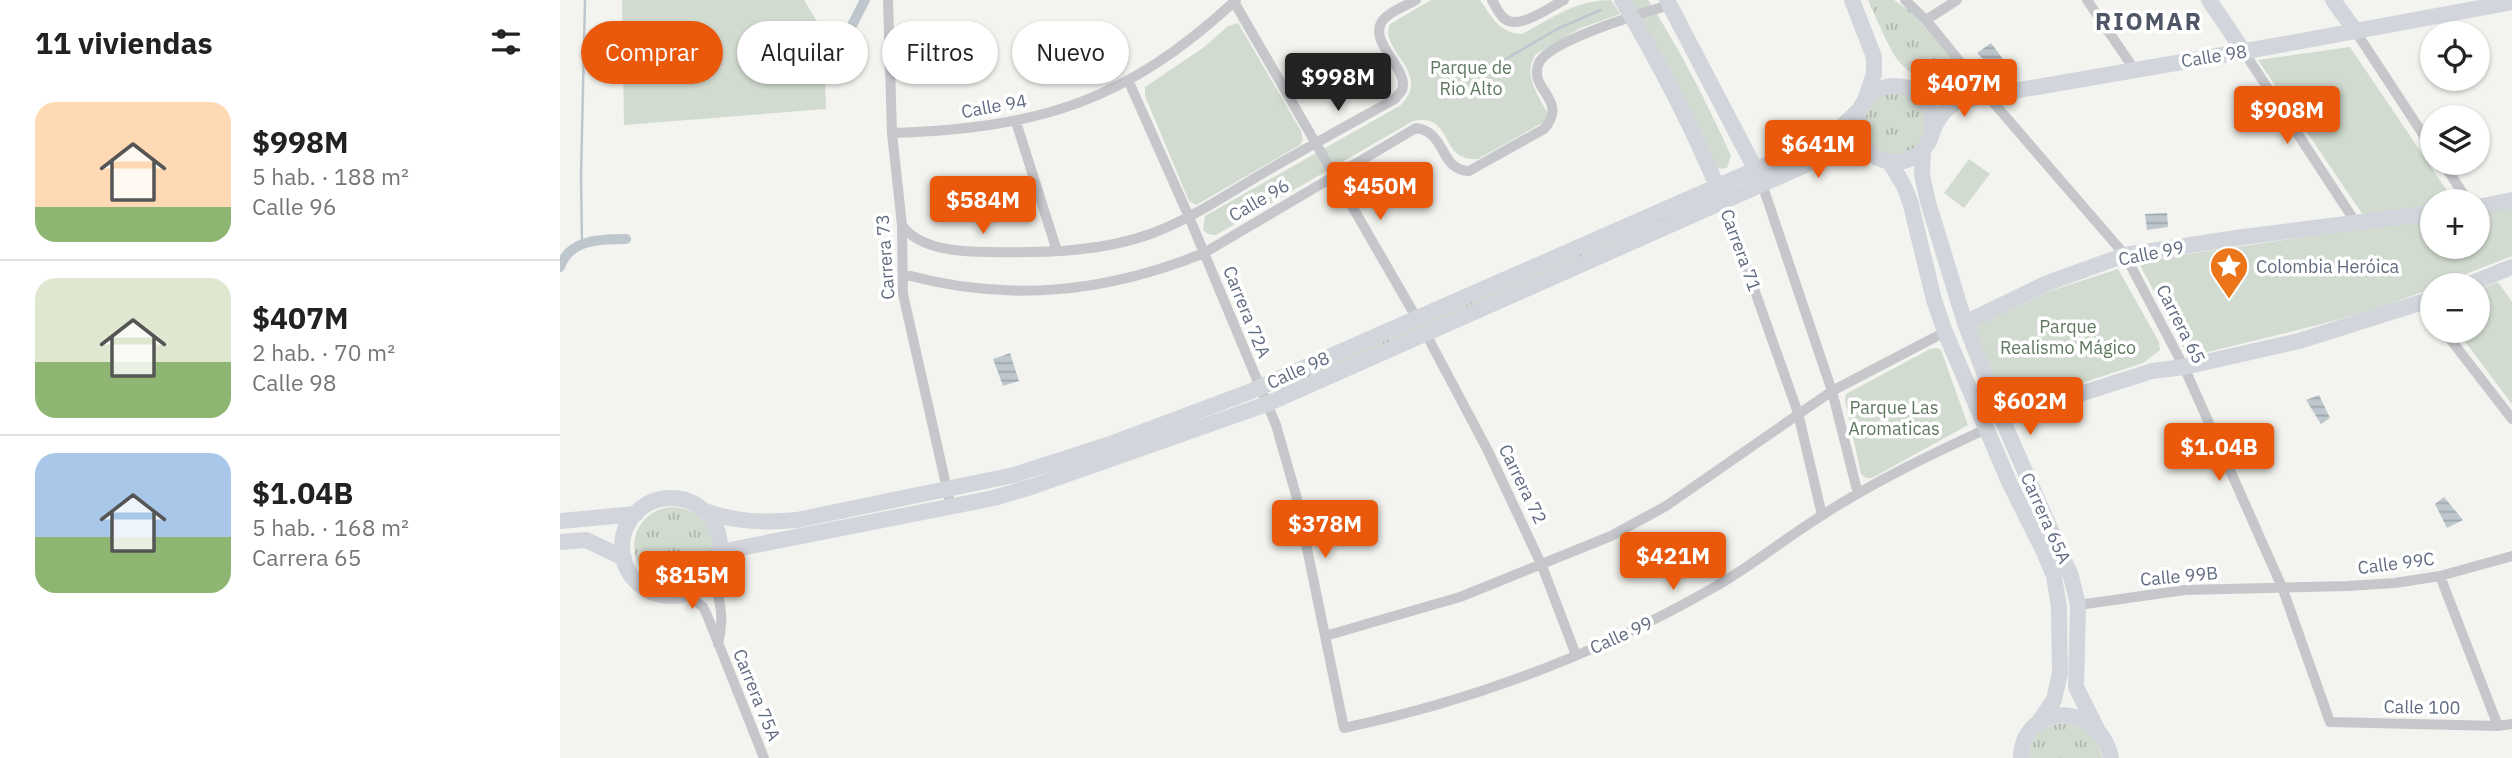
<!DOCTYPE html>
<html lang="es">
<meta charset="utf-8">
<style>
:root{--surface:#fff;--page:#f2f2f2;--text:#222;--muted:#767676;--line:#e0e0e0;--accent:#ea580c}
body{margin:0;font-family:"IBM Plex Sans",sans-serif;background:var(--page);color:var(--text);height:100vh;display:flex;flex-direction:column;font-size:26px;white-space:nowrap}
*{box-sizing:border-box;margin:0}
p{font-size:23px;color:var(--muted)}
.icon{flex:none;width:38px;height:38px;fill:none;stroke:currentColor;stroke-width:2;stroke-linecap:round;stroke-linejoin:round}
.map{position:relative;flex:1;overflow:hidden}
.panel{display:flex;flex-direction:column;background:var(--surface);width:560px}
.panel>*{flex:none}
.hud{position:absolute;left:21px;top:21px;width:665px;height:63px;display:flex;gap:14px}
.fabs{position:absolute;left:1860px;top:21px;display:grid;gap:14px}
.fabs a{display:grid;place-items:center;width:70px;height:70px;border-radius:50%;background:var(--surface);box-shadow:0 2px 5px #0004;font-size:35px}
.price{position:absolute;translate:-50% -60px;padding:0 16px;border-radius:7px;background:var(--accent);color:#fff;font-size:23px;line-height:46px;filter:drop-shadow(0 2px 4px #0008)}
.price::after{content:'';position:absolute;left:50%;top:42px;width:21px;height:16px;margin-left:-10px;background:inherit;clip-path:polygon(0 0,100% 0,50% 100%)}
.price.selected{background:#222;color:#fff}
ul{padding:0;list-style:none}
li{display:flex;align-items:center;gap:21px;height:175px;padding:0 35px}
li+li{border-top:2px solid var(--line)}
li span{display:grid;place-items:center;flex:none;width:196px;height:140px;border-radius:21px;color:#555}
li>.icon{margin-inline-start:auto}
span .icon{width:84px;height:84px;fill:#fffc;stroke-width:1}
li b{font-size:30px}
h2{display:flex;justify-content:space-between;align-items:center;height:84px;padding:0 35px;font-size:30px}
.chip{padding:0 24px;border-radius:32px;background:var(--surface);box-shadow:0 2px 5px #0004;font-size:24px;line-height:63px}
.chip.selected{background:var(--accent);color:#fff}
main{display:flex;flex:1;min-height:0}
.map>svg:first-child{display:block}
.grass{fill:url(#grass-tufts)}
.park{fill:#d2dbd0}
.water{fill:url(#water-rules)}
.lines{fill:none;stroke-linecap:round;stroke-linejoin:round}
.stream{stroke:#bec7ce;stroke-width:2.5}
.canal{stroke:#bec7ce;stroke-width:10}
.street{stroke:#c5c7cb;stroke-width:10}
.secondary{stroke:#d2d6dc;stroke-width:16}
.labels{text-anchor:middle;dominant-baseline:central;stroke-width:7;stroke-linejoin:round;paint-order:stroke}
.street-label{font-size:18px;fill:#616c82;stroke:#fff}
.park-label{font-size:18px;fill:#607960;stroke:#fff}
.poi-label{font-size:18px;fill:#616c82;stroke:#fff;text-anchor:start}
.district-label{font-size:24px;font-weight:bold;letter-spacing:2px;fill:#4f5767;stroke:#fff}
</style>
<main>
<section class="panel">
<h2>11 viviendas<svg class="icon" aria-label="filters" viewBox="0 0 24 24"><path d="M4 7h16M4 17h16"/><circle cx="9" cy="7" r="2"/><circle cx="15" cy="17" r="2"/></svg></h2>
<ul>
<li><span style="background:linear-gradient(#ffd9b3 75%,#8fb573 0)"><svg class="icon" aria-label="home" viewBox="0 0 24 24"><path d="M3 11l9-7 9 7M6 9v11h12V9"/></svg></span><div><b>$998M</b><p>5 hab. · 188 m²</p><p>Calle 96</p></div></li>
<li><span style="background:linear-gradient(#dfe7d0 60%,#8fb573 0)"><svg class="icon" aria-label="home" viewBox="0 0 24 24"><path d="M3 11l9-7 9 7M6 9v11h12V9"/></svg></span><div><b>$407M</b><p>2 hab. · 70 m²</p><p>Calle 98</p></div></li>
<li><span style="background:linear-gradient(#a9c7e8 60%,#8fb573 0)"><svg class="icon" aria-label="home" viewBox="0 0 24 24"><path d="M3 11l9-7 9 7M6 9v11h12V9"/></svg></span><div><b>$1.04B</b><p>5 hab. · 168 m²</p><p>Carrera 65</p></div></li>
</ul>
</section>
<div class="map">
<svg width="1952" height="758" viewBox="0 0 1952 758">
<defs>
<pattern id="grass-tufts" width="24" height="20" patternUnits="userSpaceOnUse" patternTransform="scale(1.75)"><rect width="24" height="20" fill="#d2dbd0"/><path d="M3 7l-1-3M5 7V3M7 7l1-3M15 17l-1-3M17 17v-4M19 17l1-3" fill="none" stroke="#aeb6ae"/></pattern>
<pattern id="water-rules" width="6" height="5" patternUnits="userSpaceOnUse" patternTransform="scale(1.75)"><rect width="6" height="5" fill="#bec7ce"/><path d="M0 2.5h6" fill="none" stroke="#9ea6ad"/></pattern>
</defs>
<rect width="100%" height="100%" fill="#f3f4ef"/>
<path class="grass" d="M1308 0H1334L1353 13 1412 83 1379 94C1367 81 1348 74 1337 59 1327 45 1316 17 1308 0Z
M1303 124a32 32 0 1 1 64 0a32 32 0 1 1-64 0Z
M1155 192 1158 199 722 392 720 387Z
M74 546a39 39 0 1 1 78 0a39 39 0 1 1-78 0Z
M1506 723C1526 727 1538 738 1542 758H1466C1475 734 1479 725 1506 723Z"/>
<path class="park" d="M62 0H244L264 33 266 109 64 125Z
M871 0H920C932 17 940 34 962 34 992 18 1016 0 1051 0L1060 14 1021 28 976 54C962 74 978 95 988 114L986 121 918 159C878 162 895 113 853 121L656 235 648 234 643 230 645 216 841 105C873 72 818 51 830 24Z
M1064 0H1088C1120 50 1147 102 1171 156L1167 168 1156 169Z
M678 23 741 131 743 140 740 145 636 205 629 201 585 96V87L643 48 668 26Z
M1790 47 1894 201H1872V205L1803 215 1698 60Z
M1409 159 1430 174 1404 208 1384 193Z
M1952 205V256L1878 285H1872V288C1795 320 1709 336 1628 357L1578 261 1872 219V247H1918V212Z
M1558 269 1599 342 1600 350 1583 363 1445 408 1412 327 1490 291Z
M1938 282 1952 302V404L1897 331H1918V290Z
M1377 348 1381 350 1408 425 1312 478H1306L1301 474 1285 400 1286 394 1370 349Z"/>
<path class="water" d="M1431 43 1446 63 1430 66 1417 53Z
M1607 213 1608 227 1587 230 1585 214Z
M450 353 459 381 443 386 433 359Z
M1759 395 1770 418 1761 424 1746 400Z
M1884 497 1903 520 1887 528 1875 504Z"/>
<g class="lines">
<path class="stream" d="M917 76 997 29 1041 10
M22 244 21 176 25 0"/>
<path class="canal" d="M288 33 305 0
M0 267C9 239 42 239 66 239"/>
<path class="street" d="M328 0 332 133 342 225 343 294 391 507
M673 0 856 317
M932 0C936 7 939 15 945 19 959 30 990 7 1004 0
M1345 0 1366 20 1426 94 1565 255 1624 367 1722 587 1770 722 1938 726 1952 724
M1527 0 1574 69
M1366 20 1397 0
M1796 32 1872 148
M1684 52 1796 223
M569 82 629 217 716 425 736 495 784 728C912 701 1037 654 1151 589 1189 568 1224 539 1261 516 1313 482 1370 455 1426 429
M456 122 497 251
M332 133C480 128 566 102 676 0
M1883 163 1908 201
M1202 184 1272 391 1298 494
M1163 201 1238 413 1262 515
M342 225C359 250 402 252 430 252 484 253 542 252 593 233 633 218 669 193 705 172 748 147 792 123 835 99 837 96 840 93 842 90 850 68 806 42 823 20 830 11 846 6 856 0
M343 274C447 303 545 293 644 253L856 128C887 132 879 170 909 171L984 129C1009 100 970 91 978 65 985 41 1086 12 1110 5
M1863 303 1872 315
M1884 331 1952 419
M866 334 928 451 982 566 1016 655
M152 575C160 600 165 618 158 644
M1880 576 1938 726
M126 594 143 607 147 615 204 758
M1518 605 1625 590 1787 586 1835 583 1880 576 1952 556
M765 636 900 597 1051 536 1106 506 1272 391 1385 332"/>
<path class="secondary" d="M1062 0C1099 63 1133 127 1160 194
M1107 0 1200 178
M1292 0 1314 57V74L1305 100
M1649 0 1684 52
M1773 0 1796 32
M1297 124a38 38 0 1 1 76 0a38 38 0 1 1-76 0Z
M1372 133C1378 117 1386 107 1401 100L1709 47 1952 2
M1363 149 1362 175 1368 202 1405 323 1442 419 1511 576 1518 605 1516 687 1537 729
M1329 161 1343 184 1350 201 1374 300 1385 332 1450 484 1483 550 1494 576 1499 607 1500 673 1494 700 1478 723
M1918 207 1952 200
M1907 285 1952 267
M1405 323 1485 284 1565 255 1683 237 1872 213
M1442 419 1592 371 1624 367 1739 341 1872 299
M62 547a49 49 0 1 1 98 0a49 49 0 1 1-98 0Z
M142 510C174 522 203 523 237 520L454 475 553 443 689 392 1265 139 1274 134 1300 109
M0 521 76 514
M0 542 26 540 64 558
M160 552 434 498 471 487 707 404 1259 159 1274 154 1309 153
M1461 758C1462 703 1538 699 1551 758"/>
</g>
<defs>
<g id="sight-pin" transform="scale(2.0125)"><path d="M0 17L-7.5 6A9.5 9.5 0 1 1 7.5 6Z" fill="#eb7518" stroke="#fff"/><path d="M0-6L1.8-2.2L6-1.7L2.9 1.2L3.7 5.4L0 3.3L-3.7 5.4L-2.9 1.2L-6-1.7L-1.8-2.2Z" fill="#fff"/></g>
</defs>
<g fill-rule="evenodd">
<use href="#sight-pin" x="1669" y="266"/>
</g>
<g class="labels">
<g class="street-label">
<text transform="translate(1654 56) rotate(-9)">Calle 98</text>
<text transform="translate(434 106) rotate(-10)">Calle 94</text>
<text transform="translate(699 200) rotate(-30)">Calle 96</text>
<text transform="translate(1181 250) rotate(70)">Carrera 71</text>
<text transform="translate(1591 253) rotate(-11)">Calle 99</text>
<text transform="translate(325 257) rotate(-94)">Carrera 73</text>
<text transform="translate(687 312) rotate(68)">Carrera 72A</text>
<text transform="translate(1621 324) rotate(63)">Carrera 65</text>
<text transform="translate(738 370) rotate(-24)">Calle 98</text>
<text transform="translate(963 484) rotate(64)">Carrera 72</text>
<text transform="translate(1486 518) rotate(66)">Carrera 65A</text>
<text transform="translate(1836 563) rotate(-7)">Calle 99C</text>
<text transform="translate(1619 576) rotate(-5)">Calle 99B</text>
<text transform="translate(1061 635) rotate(-24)">Calle 99</text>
<text transform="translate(197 695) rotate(68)">Carrera 75A</text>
<text transform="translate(1862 707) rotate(1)">Calle 100</text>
</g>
<g class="park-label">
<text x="911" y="67">Parque de<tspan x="911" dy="21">Rio Alto</tspan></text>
<text x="1508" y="326">Parque<tspan x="1508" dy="21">Realismo Mágico</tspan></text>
<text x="1334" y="407">Parque Las<tspan x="1334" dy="21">Aromaticas</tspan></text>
</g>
<g class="poi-label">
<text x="1696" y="266">Colombia Heróica</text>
</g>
<g class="district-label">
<text x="1589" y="21">RIOMAR</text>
</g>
</g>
</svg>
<div class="fabs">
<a><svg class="icon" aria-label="locate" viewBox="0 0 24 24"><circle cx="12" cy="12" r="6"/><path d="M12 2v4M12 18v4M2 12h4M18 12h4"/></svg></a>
<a><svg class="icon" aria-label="layers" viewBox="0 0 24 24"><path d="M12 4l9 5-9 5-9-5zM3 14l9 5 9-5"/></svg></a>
<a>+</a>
<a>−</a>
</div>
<b class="price selected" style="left:778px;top:113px">$998M</b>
<b class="price" style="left:1404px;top:119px">$407M</b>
<b class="price" style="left:1727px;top:146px">$908M</b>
<b class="price" style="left:1258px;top:180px">$641M</b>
<b class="price" style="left:820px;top:222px">$450M</b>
<b class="price" style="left:423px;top:236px">$584M</b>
<b class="price" style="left:1470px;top:437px">$602M</b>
<b class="price" style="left:1659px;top:483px">$1.04B</b>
<b class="price" style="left:765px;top:560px">$378M</b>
<b class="price" style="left:1113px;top:592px">$421M</b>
<b class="price" style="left:132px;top:611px">$815M</b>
<div class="hud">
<a class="chip selected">Comprar</a>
<a class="chip">Alquilar</a>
<a class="chip">Filtros</a>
<a class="chip">Nuevo</a>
</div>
</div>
</main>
